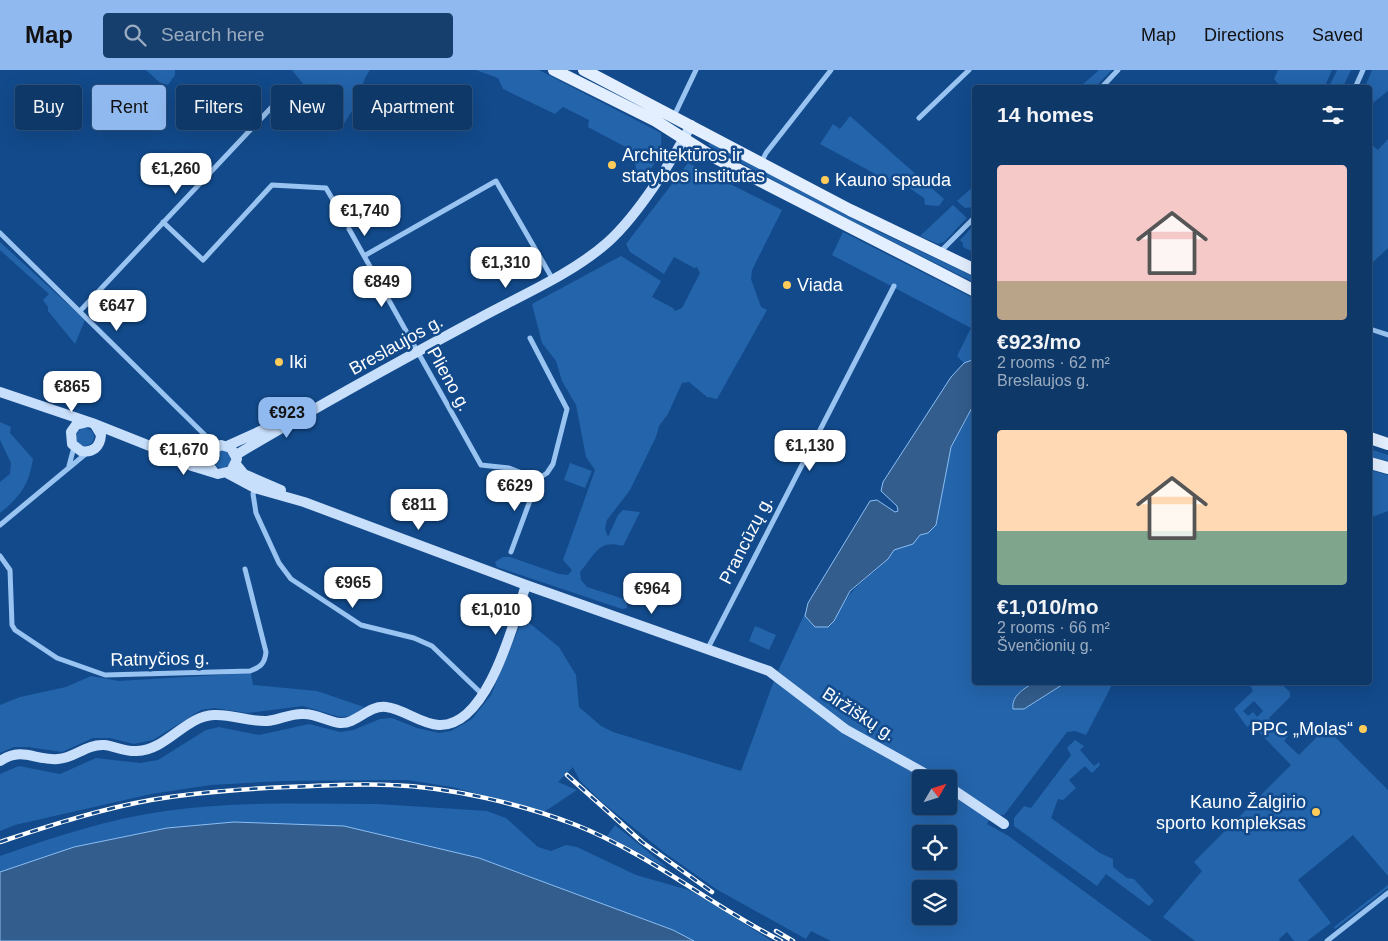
<!DOCTYPE html>
<meta charset="utf-8">
<style>
:root{--surface:#0e3868;--page:#173f6e;--text:#f1f3f6;--muted:#9bacc0;--line:#2e527c;--accent:#90b9f0}
body{margin:0;font-family:Arial,sans-serif;background:var(--page);color:var(--text);height:100vh;display:flex;flex-direction:column;font-size:19px;white-space:nowrap}
*{box-sizing:border-box;margin:0}
p{font-size:16px;color:var(--muted)}
.icon{flex:none;width:28px;height:28px;fill:none;stroke:currentColor;stroke-width:2;stroke-linecap:round;stroke-linejoin:round}
.map{position:relative;flex:1;overflow:hidden}
.sheet{position:absolute;left:972px;top:15px;width:400px;height:600px;display:flex;flex-direction:column;background:var(--surface);border-radius:5px;box-shadow:0 5px 20px #0002,0 0 0 1px var(--line)}
.sheet>*{flex:none}
.banner{position:absolute;left:15px;top:15px;width:475px;height:45px;display:flex;gap:10px}
.needle{width:32px;rotate:51deg}
.controls{position:absolute;left:912px;top:700px;display:grid;gap:10px}
.controls a{display:grid;place-items:center;width:45px;height:45px;border-radius:5px;background:var(--surface);box-shadow:0 5px 20px #0002,0 0 0 1px var(--line);font-size:25px}
.price{position:absolute;translate:-50% -42px;padding:0 11px;border-radius:10px;background:#fff;color:#222;font-size:16px;line-height:32px;filter:drop-shadow(0 1px 2px #0008)}
.price::after{content:'';position:absolute;left:50%;top:30px;width:15px;height:11px;margin-left:-8px;background:inherit;clip-path:polygon(0 0,100% 0,50% 100%)}
.price.selected{background:var(--accent);color:#111}
ul{padding:0;list-style:none}
li{display:grid;align-content:center;gap:10px;height:265px;padding:0 25px}
li span{display:grid;place-items:center;height:155px;border-radius:5px;color:#555}
li>.icon{margin-inline-start:auto}
span .icon{width:90px;height:90px;fill:#fffc;stroke-width:1}
li b{font-size:21px}
h2{display:flex;justify-content:space-between;align-items:center;height:60px;padding:0 25px;font-size:21px}
.tag{padding:0 18px;border-radius:5px;background:var(--surface);box-shadow:0 5px 20px #0002,0 0 0 1px var(--line);font-size:18px;line-height:45px}
.tag.selected{background:var(--accent);color:#111}
header{display:flex;align-items:center;gap:30px;box-sizing:border-box;height:70px;padding:0 25px;background:var(--accent);color:#111}
header strong{font-size:24px}
nav{display:flex;gap:28px;margin-inline-start:auto;font-size:18px}
.search{width:350px;height:45px;background:var(--page);display:flex;align-items:center;gap:12px;box-sizing:border-box;padding:0 18px;border-radius:5px;color:var(--muted);font-size:19px}
.map>svg:first-child{display:block}
.green{fill:#2464ab;fill-rule:evenodd}
.water{fill:#335d8d;stroke:#8bbef4}
.lines{fill:none;stroke-linecap:round;stroke-linejoin:round}
.street{stroke:#99c3f1;stroke-width:5}
.secondary{stroke:#c8dffc;stroke-width:10}
.primary{stroke:#e3efff;stroke-width:12}
.rail-casing{stroke:#fff;stroke-width:4.5}
.rail{stroke:#124a8b;stroke-width:2.5;stroke-dasharray:8;stroke-linecap:butt}
.poi-dot{fill:#ffcc59;stroke:#124a8b;stroke-width:2}
.labels{text-anchor:middle;dominant-baseline:central;stroke-width:5;stroke-linejoin:round;paint-order:stroke}
.poi-label{font-size:18px;fill:#fff;stroke:#124a8b;text-anchor:start}
.street-label{font-size:18px;fill:#fff;stroke:#124a8b}
</style>
<header>
<strong>Map</strong>
<div class="search"><svg class="icon" aria-label="search" viewBox="0 0 24 24"><circle cx="10" cy="10" r="6"/><path d="M15 15l6 6"/></svg>Search here</div>
<nav><a>Map</a><a>Directions</a><a>Saved</a></nav>
</header>
<div class="map">
<svg width="1388" height="871" viewBox="0 0 1388 871">
<rect width="100%" height="100%" fill="#124a8b"/>
<path class="green" d="M146 0H175V5L168 15 159 12Z
M292 0H370L365 8 355 36 340 60Z
M476 0H539L661 63C663 84 657 90 645 107L636 106 635 82 588 57 589 50 563 37 555 44 503 19 498 8Z
M1099 0H1112L1095 17H1080Z
M1278 0H1332L1324 18 1281 17 1274 9Z
M1337 0H1351L1343 17H1329Z
M1372 0H1388V21L1370 35V18L1365 17Z
M850 46 944 129 939 136 925 135 924 128 908 117 905 120 820 74 833 54 840 59Z
M1388 69V178L1370 195V73L1378 80Z
M710 73 869 157 975 207V213L812 131 708 75Z
M688 93 782 140 752 200 751 209 761 237 767 240 717 329 707 327 689 312 682 313 668 344 659 356 656 367 630 420 607 450 605 459 608 467 618 445 623 440 640 442 623 476C598 469 595 485 580 502L581 510 587 517 627 530V538L622 539 497 497 495 492 503 487H510L559 504 568 505 572 500 563 490 595 400 586 387 576 335 562 311 556 291 542 273 532 234 621 186 661 211 652 227 673 238 675 241 682 238 700 203 697 197 694 198 674 187 664 204 630 182 626 174Z
M975 115V137L965 138 957 131Z
M953 135 967 148 944 172 938 174 920 166Z
M975 154V183L963 177V173L960 170Z
M843 162 975 229V289L964 293 957 286 971 258 832 185Z
M0 172 85 250 75 274 48 241V237L43 230 49 224 0 180Z
M975 332V612L1033 613C1024 619 1011 626 1013 639H1024L1065 613H1113L1086 665 1075 661 1067 662 1004 745H1000L949 713V709H941L852 659 778 601 806 541V547L839 542C851 516 868 509 887 490 891 487 892 481 897 478 906 473 914 475 920 465L928 463 936 455 951 377Z
M0 352 11 357 10 363 33 389C29 414 21 426 0 443V412L10 404 11 393 0 370Z
M76 367a9 9 0 1 1 18 0a9 9 0 1 1-18 0Z
M1370 379 1388 385V391L1370 387Z
M213 389a9 9 0 1 1 18 0a9 9 0 1 1-18 0Z
M570 393 592 401 585 418 564 410Z
M1370 400 1388 405V441L1370 448Z
M523 548 559 577 576 605 579 637 601 656 613 662 741 701 775 608 925 709H921V736H949V723L990 748 987 754 1007 765 1152 871H831L811 861 806 869 716 819 665 783 603 733 580 711 573 697 558 712 577 720 544 742 452 717 407 710 283 711 211 715 151 724 15 755 0 761V704L19 696 60 704 96 688 140 693 158 690 206 660 219 657 259 665 309 654 340 662 353 660 380 649 392 648 417 658 439 663 451 661 472 649 491 625ZM921 764H949V791H921ZM921 819H949V846H921Z
M755 556 776 565 769 580 749 571Z
M251 603 253 615 317 621 364 637 351 646 340 647 303 636 247 643 214 638 201 640 153 670 134 674 110 668H93L62 682 28 677H14L0 683V635L20 627 66 617 91 606 119 611Z
M1249 613H1280L1290 622V627L1269 648 1288 666 1284 671 1299 685 1326 658 1388 720V806L1353 765 1298 810 1331 853 1307 871H1294L1287 862 1279 869 1280 871H1195L1163 847 1202 801 1194 792 1291 695 1251 654 1247 657 1234 639 1253 621ZM1254 631 1263 641 1257 647 1253 642 1248 646 1243 641Z
M1075 670 1084 676 1080 680 1094 696 1099 692 1100 695 1092 703 1085 696 1069 710 1076 718 1063 730 1058 729 1051 748 1100 783 1113 789V797L1127 808 1134 809 1154 831 1149 836 1106 804 1097 816 1014 756V748L1024 736 1031 738 1071 685 1067 678Z
M378 734 487 741 506 748 538 777 551 781 566 775 577 777 636 805 692 821 772 871H694L673 860 479 788 167 758 74 777 0 802V786C54 767 108 749 165 741 235 731 307 734 378 734Z
M615 755 669 799 607 766Z
M1388 815V818L1335 859 1334 857Z"/>
<path class="water" d="M975 289V332L951 377 936 455 928 463 920 465 913 474 894 480 888 489 850 521 834 551 828 557H815L805 546 808 533 870 431 877 430 895 442 898 441 897 436 881 421 883 412 951 307 964 293Z
M1033 613H1065L1024 639H1013C1011 626 1024 619 1033 613Z
M234 752 344 756 479 788 673 860 694 871H0V802L74 777 167 758Z"/>
<g class="lines">
<path class="street" d="M1101 18 1118 0
M1355 18 1363 0
M674 46 696 0
M919 48 969 0
M761 93 766 83 831 0
M163 152 203 190 272 115 326 118 347 154
M349 159 481 395 509 398 538 409 547 403 553 394 567 339 530 268
M0 163 216 376
M940 182 975 147
M364 186 496 111 552 208
M80 241 286 22
M1370 259 1388 265
M69 396 74 377
M256 416 253 424 256 443 279 493 291 509 361 555 414 568 432 576 483 625
M0 455 88 382
M511 482 538 409
M0 486 10 500 12 555 15 560 57 588 105 605 250 601C261 597 265 593 266 582L245 499
M708 578 894 216
M1327 871 1388 823"/>
<path class="secondary" d="M0 322 92 353 165 382 192 396 218 404 231 401 237 389 231 378 221 375 210 381 208 394 213 401
M88 352 76 355 71 362 72 374 81 381C93 383 100 377 101 365L95 355
M227 376 278 353
M176 384 194 387 208 384
M236 385C314 338 394 294 474 251 517 227 571 205 608 172 637 146 673 90 691 55
M236 394 244 404 281 420
M227 403 255 418 304 432 526 515 769 601 845 659 935 709
M0 691C23 676 35 691 58 689 75 688 86 674 104 675 115 676 125 682 137 681 167 680 185 646 214 645 232 644 249 652 267 651 279 650 291 643 304 644 317 644 328 652 340 653 357 654 368 635 386 637 404 639 420 654 439 655 488 657 514 551 526 515
M949 717 1004 754"/>
<path class="primary" d="M554 0 656 51 708 84 975 221
M584 0 850 140 975 200
M1370 368 1388 374
M1370 393 1388 398"/>
<g class="rail-casing">
<path id="rail" d="M567 705 642 772 712 822
M0 772C49 756 100 739 151 730 196 722 242 719 287 717 322 716 356 713 391 715 449 717 522 734 576 755 649 784 711 835 781 871
M776 861 793 871"/>
</g>
<use href="#rail" class="rail"/>
</g>
<g class="poi-dot">
<circle cx="612" cy="95" r="5"/>
<circle cx="825" cy="110" r="5"/>
<circle cx="787" cy="215" r="5"/>
<circle cx="279" cy="292" r="5"/>
<circle cx="1363" cy="659" r="5"/>
<circle cx="1316" cy="742" r="5"/>
</g>
<g class="labels">
<g class="poi-label">
<text x="622" y="85">Architektūros ir<tspan x="622" dy="21">statybos institutas</tspan></text>
<text x="835" y="110">Kauno spauda</text>
<text x="797" y="215">Viada</text>
<text x="289" y="292">Iki</text>
<text x="1353" y="659" text-anchor="end">PPC „Molas“</text>
<text x="1306" y="732" text-anchor="end">Kauno Žalgirio<tspan x="1306" dy="21">sporto kompleksas</tspan></text>
</g>
<g class="street-label">
<text transform="translate(396 275) rotate(-29)">Breslaujos g.</text>
<text transform="translate(449 309) rotate(61)">Plieno g.</text>
<text transform="translate(746 470) rotate(-63)">Prancūzų g.</text>
<text transform="translate(160 589) rotate(-1)">Ratnyčios g.</text>
<text transform="translate(859 644) rotate(33)">Biržiškų g.</text>
</g>
</g>
</svg>
<div class="controls">
<a><svg class="needle" viewBox="-14 -14 28 28"><path d="M0-13l5 13h-10z" fill="#e53935"/><path d="M0 13l5-13h-10z" fill="#9bacc0"/></svg></a>
<a><svg class="icon" aria-label="locate" viewBox="0 0 24 24"><circle cx="12" cy="12" r="6"/><path d="M12 2v4M12 18v4M2 12h4M18 12h4"/></svg></a>
<a><svg class="icon" aria-label="layers" viewBox="0 0 24 24"><path d="M12 4l9 5-9 5-9-5zM3 14l9 5 9-5"/></svg></a>
</div>
<b class="price" style="left:176px;top:125px">€1,260</b>
<b class="price" style="left:365px;top:167px">€1,740</b>
<b class="price" style="left:506px;top:219px">€1,310</b>
<b class="price" style="left:382px;top:238px">€849</b>
<b class="price" style="left:117px;top:262px">€647</b>
<b class="price" style="left:72px;top:343px">€865</b>
<b class="price selected" style="left:287px;top:369px">€923</b>
<b class="price" style="left:810px;top:402px">€1,130</b>
<b class="price" style="left:184px;top:406px">€1,670</b>
<b class="price" style="left:515px;top:442px">€629</b>
<b class="price" style="left:419px;top:461px">€811</b>
<b class="price" style="left:353px;top:539px">€965</b>
<b class="price" style="left:652px;top:545px">€964</b>
<b class="price" style="left:496px;top:566px">€1,010</b>
<div class="banner">
<a class="tag">Buy</a>
<a class="tag selected">Rent</a>
<a class="tag">Filters</a>
<a class="tag">New</a>
<a class="tag">Apartment</a>
</div>
<section class="sheet">
<h2>14 homes<svg class="icon" aria-label="filters" viewBox="0 0 24 24"><path d="M4 7h16M4 17h16"/><circle cx="9" cy="7" r="2"/><circle cx="15" cy="17" r="2"/></svg></h2>
<ul>
<li><span style="background:linear-gradient(#f6c9c9 75%,#b9a48a 0)"><svg class="icon" aria-label="home" viewBox="0 0 24 24"><path d="M3 11l9-7 9 7M6 9v11h12V9"/></svg></span><div><b>€923/mo</b><p>2 rooms · 62 m²</p><p>Breslaujos g.</p></div></li>
<li><span style="background:linear-gradient(#ffd9b3 65%,#7fa58c 0)"><svg class="icon" aria-label="home" viewBox="0 0 24 24"><path d="M3 11l9-7 9 7M6 9v11h12V9"/></svg></span><div><b>€1,010/mo</b><p>2 rooms · 66 m²</p><p>Švenčionių g.</p></div></li>
</ul>
</section>
</div>
